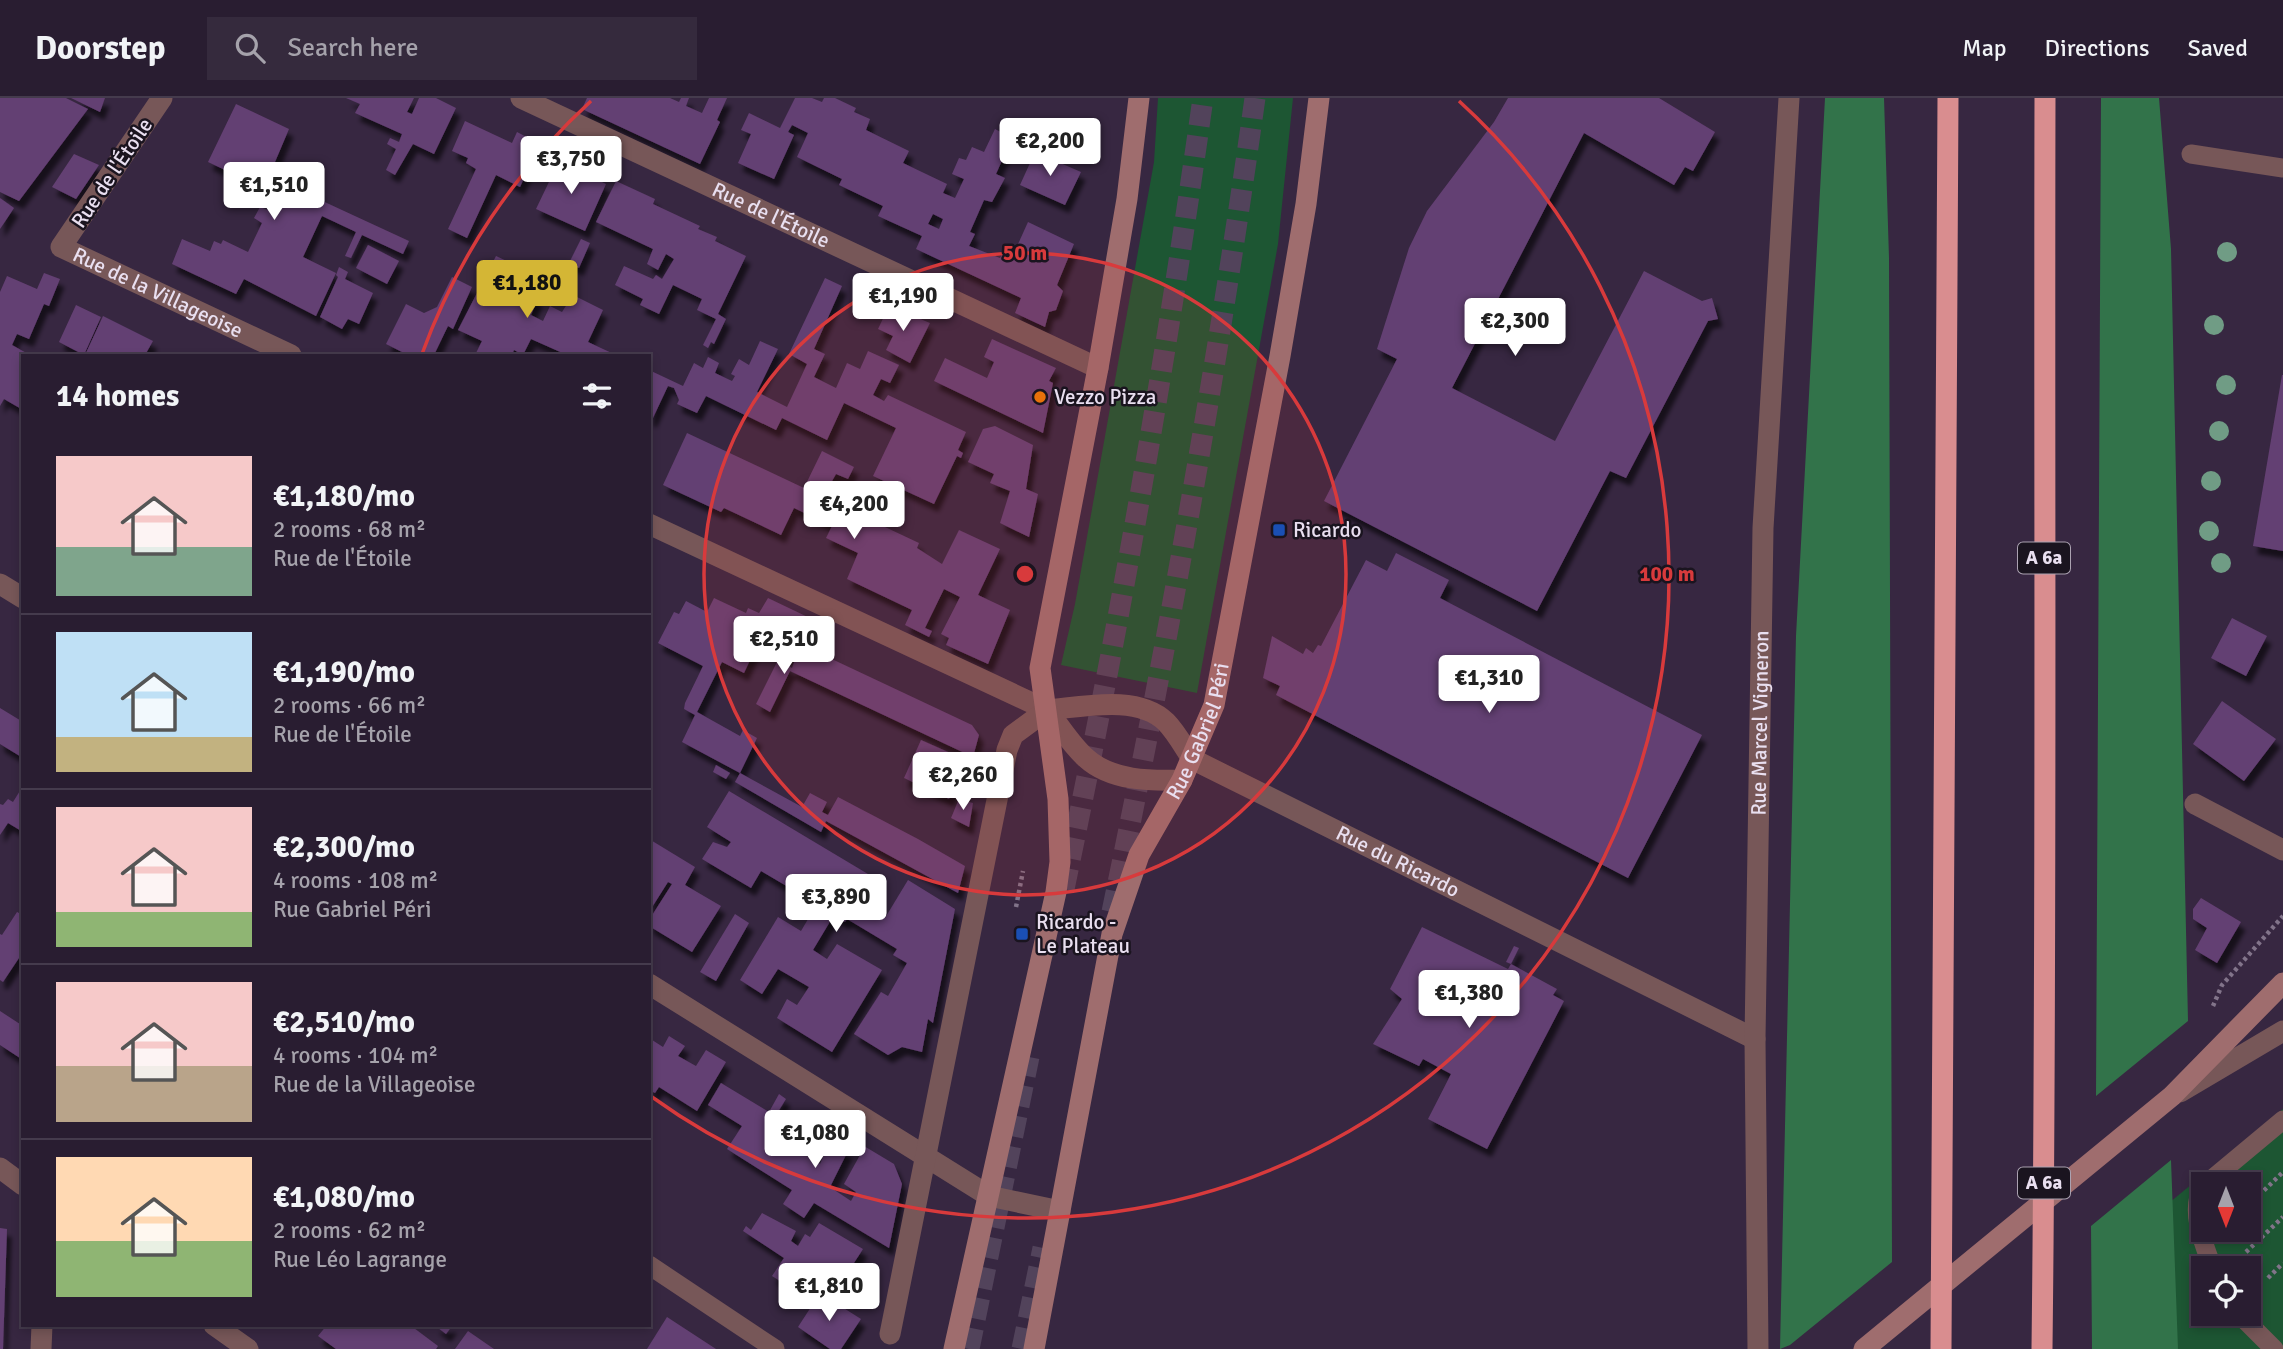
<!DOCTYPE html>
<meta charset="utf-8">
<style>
:root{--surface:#291d31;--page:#352a3d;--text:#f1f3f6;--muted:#a5a2ab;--line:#453b4d;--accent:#d4b635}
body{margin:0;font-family:Signika,sans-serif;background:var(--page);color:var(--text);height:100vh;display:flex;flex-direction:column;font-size:26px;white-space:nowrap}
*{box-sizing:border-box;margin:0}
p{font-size:23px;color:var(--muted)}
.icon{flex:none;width:38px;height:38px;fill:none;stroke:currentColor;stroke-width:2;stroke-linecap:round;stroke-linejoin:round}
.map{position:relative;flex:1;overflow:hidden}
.drawer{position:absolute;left:21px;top:256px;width:630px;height:973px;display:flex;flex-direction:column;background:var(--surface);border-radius:0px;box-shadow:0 4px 10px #0003,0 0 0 2px var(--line)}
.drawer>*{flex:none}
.needle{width:46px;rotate:180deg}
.tools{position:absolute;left:2191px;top:1074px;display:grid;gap:14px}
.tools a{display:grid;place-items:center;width:70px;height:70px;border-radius:0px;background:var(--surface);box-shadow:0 4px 10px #0003,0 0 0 2px var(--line);font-size:35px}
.price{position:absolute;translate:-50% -60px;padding:0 16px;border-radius:7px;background:#fff;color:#222;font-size:23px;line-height:46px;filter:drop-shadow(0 2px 4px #0008)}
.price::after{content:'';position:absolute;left:50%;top:42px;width:21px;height:16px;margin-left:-10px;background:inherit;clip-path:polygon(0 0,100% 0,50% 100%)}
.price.on{background:var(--accent);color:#111}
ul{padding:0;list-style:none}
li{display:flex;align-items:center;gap:21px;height:175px;padding:0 35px}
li+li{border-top:2px solid var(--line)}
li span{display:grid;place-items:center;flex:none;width:196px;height:140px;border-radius:0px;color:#555}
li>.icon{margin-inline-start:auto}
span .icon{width:84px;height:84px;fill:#fffc;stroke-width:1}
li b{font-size:30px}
h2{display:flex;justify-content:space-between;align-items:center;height:84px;padding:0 35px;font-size:30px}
header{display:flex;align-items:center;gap:42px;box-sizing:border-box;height:98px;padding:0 35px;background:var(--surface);border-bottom:2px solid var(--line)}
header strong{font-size:33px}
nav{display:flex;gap:38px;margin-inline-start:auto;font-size:24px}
.search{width:490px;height:63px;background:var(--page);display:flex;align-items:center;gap:18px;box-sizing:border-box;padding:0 24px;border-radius:0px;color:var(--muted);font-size:26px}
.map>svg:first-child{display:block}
.green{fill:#1d5633;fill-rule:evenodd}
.forest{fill:#32734a}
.building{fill:#643f73;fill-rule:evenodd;filter:url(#shadow)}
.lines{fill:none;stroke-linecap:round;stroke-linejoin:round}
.highway-tunnel{stroke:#52435b;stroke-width:21;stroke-dasharray:21 10;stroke-linecap:butt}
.path{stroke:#82748a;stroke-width:4.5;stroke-dasharray:3.5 3.5;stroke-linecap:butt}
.lane{stroke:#775758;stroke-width:19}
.street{stroke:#775758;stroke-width:21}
.secondary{stroke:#9f6d6e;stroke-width:21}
.highway{stroke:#d98d8f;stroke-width:21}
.tree{fill:#709c85}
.ring{fill:none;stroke:#d83a3c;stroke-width:3.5}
.food-dot{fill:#e8710a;stroke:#1a141f;stroke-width:2.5}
.transit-dot{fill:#1a4fb4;stroke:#1a141f;stroke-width:2.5}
.labels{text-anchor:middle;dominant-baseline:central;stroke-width:5;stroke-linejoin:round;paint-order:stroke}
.shield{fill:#1a141f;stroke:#aba2b1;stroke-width:2}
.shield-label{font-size:19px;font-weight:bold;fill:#e9dff0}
.street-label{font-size:21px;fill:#e9dff0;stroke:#1a141f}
.poi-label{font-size:21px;fill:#e9dff0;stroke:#1a141f;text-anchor:start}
.centre{fill:#d83a3c;stroke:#1a141f;stroke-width:3.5}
.ring-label{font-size:21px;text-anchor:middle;font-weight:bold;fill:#d83a3c;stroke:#1a141f;stroke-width:5;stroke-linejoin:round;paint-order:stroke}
</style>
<header>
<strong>Doorstep</strong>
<div class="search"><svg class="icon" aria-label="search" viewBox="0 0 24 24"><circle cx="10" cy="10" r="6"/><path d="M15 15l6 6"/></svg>Search here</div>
<nav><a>Map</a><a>Directions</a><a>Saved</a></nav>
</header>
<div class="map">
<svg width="2283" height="1251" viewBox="0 0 2283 1251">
<defs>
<filter id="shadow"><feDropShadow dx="4.5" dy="8" stdDeviation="2" flood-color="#0009"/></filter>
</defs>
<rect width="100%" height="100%" fill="#372741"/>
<path class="green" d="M1158 0H1293L1278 146 1197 595 1061 567 1075 506 1154 64Z
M2283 1011V1251H2124V1142ZM2203 1087H2249V1132H2203ZM2203 1171H2249V1216H2203Z"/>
<path class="forest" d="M1825 0H1884L1889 160 1892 1164 1790 1247 1780 1251 1796 538Z
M2101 0H2159L2171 151 2188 923 2096 998Z
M2171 1062 2178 1251H2092L2091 1128Z"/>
<path class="building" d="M0 0H66L88 11 19 103 0 94Z
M71 0H105L100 14Z
M346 0H414L407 14 412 16 419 0H436L456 10 434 56 413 46 395 77 386 72 396 51 387 46 390 40 399 44 402 36 355 15 360 6Z
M587 0H670L679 4 681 0H689L686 8 702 15 709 0H727L717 22 720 24 700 66 582 11Z
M795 0H812L822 4 824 0H835L856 10 854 14 870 21 866 32 909 53 903 65 947 86 943 95 955 100 964 81 952 76 959 60 966 62 972 49 984 54 995 31 1012 40 996 76 1005 80 992 104 984 102 970 134 975 136 969 148 1000 160 1005 150 1014 155 1028 124 1074 146 1057 187 1063 193 1056 212 1049 214 1045 229 1015 215 1021 200 916 151 922 138 878 118 883 108 839 87 842 81 797 59 808 35 792 27 788 34 794 37 774 81 738 65 751 36 741 32 749 15 780 30ZM933 116 943 121 939 131 928 126Z
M1508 0H1659L1715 34 1693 73 1685 69 1674 87 1584 35 1452 290 1555 343 1644 173 1702 203 1712 200 1718 221 1708 223 1626 380 1610 373 1537 513 1324 403 1397 261 1377 251 1409 150 1427 113 1494 24Z
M236 6 289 31 272 71 319 93 316 100 409 143 403 156 362 137 351 160 345 158 356 134 322 118 303 159 336 175 316 218 244 181 236 196 172 166 182 141 210 153 214 143 221 146 223 142 248 154 262 125 254 120 260 109 268 112 276 96 208 64Z
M465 23 512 45 517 34 540 46 520 89 496 77 467 140 448 131 476 71 466 65 468 60 452 53Z
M1035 54 1081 74 1065 107 1020 87Z
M74 56 99 67 76 101 52 89Z
M559 63 606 86 585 133 536 111Z
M616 83 655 101 653 106 700 128 698 131 717 139 715 143 746 158 718 216 726 221 714 246 711 244 708 250 703 247 716 221 697 212 702 201 673 187 659 216 640 207 643 201 615 187 624 168 653 181 656 177 662 181 674 161 666 156 658 172 647 166 653 151 596 124Z
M0 100 14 110 0 131Z
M581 141 590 145 579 170 569 165Z
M368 147 399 163 387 186 356 170Z
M496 158 511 165 503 181 538 201 531 217 543 223 550 208 562 214 573 197 603 212 588 244 616 257H567L531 241 523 257 514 252 512 257H475L482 243 458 232Z
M339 169 348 174 345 181 373 195 359 226 348 221 342 231 320 219 338 179 336 177Z
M44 175 60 181 49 208 44 206 29 241 17 236 12 247 30 257H23V312L4 301 0 308V194L7 178 37 191Z
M452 179 472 189 453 231 448 228 434 257H408L386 246 406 206 424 215 437 209Z
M825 180 842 188 814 251 825 256 814 279 836 290 847 265 860 271 868 253 899 267 890 285 881 281 873 297 884 303 888 297 966 334 958 352 963 355 961 360 957 358 934 406 873 378 896 330 844 305 827 342 782 320 776 332 706 298 697 315 677 306 679 302 674 290 668 288 652 322 649 320V272L683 288 694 265 703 270 708 259 719 265 715 275 732 283 735 278 731 276 739 261 749 267 760 243 778 251 757 294 787 309 807 266 789 256Z
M76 207 101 219 84 257 59 244Z
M889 208 930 225 910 265 886 252 893 238 878 231Z
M103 218 153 243 145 257H85Z
M992 241 1056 270 1049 283 1053 285 1043 335 934 283 945 260 987 280 994 264 984 259Z
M2282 277H2283V453L2253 448Z
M995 328 1033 347 1026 391 1038 396 1029 439 1000 425 1010 393 990 385 994 376 968 364 983 331Z
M687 335 804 390 822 353 854 369 848 381 836 376 831 385 823 383 817 397 919 445 917 450 942 466 959 432 1000 451 978 497 1010 512 988 566 946 547 949 540 941 536 960 499 944 491 925 530 932 533 929 539 905 527 912 512 847 481 858 455 826 440 832 428 794 410 781 437 724 410 721 414 663 387Z
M1396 455 1449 482 1440 500 1702 637 1628 780 1276 597 1280 588 1263 580 1272 538 1303 556 1306 550 1313 555 1318 547 1321 548 1366 462 1387 473Z
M714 500 746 515 748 510 759 515 768 500 814 522 802 547 972 627 979 637 973 659 790 573 770 614 756 606 778 562 792 570 795 562 759 543 744 575 722 564 697 614 740 638 743 632 757 640 740 675 682 644 695 617 684 611 685 605 703 568 658 545 674 514 679 516 686 503 707 514Z
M2232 520 2267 538 2246 578 2211 560Z
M2222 603 2276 641 2244 683 2193 646Z
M0 610 23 624V660L0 646Z
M921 642 966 662 949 701 904 680Z
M716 667 730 675 726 681 713 674Z
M740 675 802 709 810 695 827 704 822 714 828 717 838 699 918 741 965 768 958 795 826 723 821 734 735 684Z
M23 688V734L8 725 0 737V706L3 707 8 701 13 704Z
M729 693 878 782 863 807 885 820 908 782 955 811 933 925 928 921 922 954 902 949 888 957 854 936 881 894 888 898 907 865 893 857 897 851 847 821 845 824 834 817 813 852 827 861 837 846 882 872 832 954 777 920 787 901 797 907 809 889 778 871 762 896 740 882 778 819 801 833 817 806 761 773 751 790 702 761 713 744 727 749 731 744 707 729Z
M959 701 973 705 969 729 951 720Z
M649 741 695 769 685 787 721 808 692 854 649 828V822L672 786 668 784 649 814Z
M2201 800 2241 824 2217 865 2195 852 2207 830 2193 821V811Z
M17 814 23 817V854L3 884 0 882V836L2 837Z
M735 816 749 825 716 883 700 874Z
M1422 829 1508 871 1511 866 1557 891 1553 897 1564 903 1487 1051 1428 1021 1451 976 1423 961 1419 968 1373 946 1402 901 1390 891Z
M1514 848 1519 850 1511 866 1506 864Z
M0 913 23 928V962L0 947Z
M669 938 685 948 678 958 696 968 706 952 726 964 697 1013 659 989 655 995 649 992V940L663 949Z
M721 985 769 1014 779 996 786 1001 766 1033 820 1066 830 1044 848 1053 830 1089 851 1103 856 1094 844 1086 860 1057 854 1054 859 1045 894 1066 902 1086 889 1150 814 1105 804 1120 783 1106 792 1092 727 1051 742 1028 708 1007Z
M762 1115 796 1133 791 1143 798 1148 805 1136 810 1139 819 1125 863 1151 852 1168 859 1172 854 1180 848 1176 837 1193 818 1181 807 1200 772 1178 784 1160 743 1133 746 1128 751 1132Z
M0 1130 7 1131 3 1251H0Z
M850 1182 862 1190 853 1203 842 1196Z
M820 1195 861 1221 841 1251H830L798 1229Z
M667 1219 716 1251H647Z
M327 1227H410L438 1248 436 1251H336L318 1238Z
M434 1227H453L446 1236Z
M468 1233 494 1251H455Z"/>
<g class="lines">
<path class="highway-tunnel" d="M1064 791C1119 529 1166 265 1203 0
M1112 814C1168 544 1217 273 1255 0
M969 1251 1029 959
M1022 1251 1043 1150"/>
<path class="path" d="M1016 809 1023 773
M2213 908 2222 887 2283 818
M2249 1107 2283 1074
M2246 1154 2283 1119
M2268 1180 2283 1165"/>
<path class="lane" d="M2191 56 2283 70
M2205 1087 2283 1022
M2203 1089C2189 1112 2204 1147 2213 1171
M649 1167 775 1251
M2239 1216 2274 1251"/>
<g class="street">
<path id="s1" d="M162 0 61 149 291 257"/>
<path id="s2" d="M521 0 1098 270"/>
<path id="s3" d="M649 426 1047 612C1082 609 1138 596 1166 624 1176 634 1184 649 1192 661L1755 941"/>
<path d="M0 486 23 500"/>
<path d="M1047 612C1060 628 1071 647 1086 660 1111 683 1151 683 1182 682"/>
<path d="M2195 706 2283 752"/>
<path d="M649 886 989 1098 1060 1113"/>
<path d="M2180 994 2283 933"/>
<path d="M0 1070 23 1087"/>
<path d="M214 1227 248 1251"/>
<path d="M890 1236 1007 652 1013 637 1047 612"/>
<path d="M41 1251 42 1227"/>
<path id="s4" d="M1758 1251 1755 941 1763 430 1789 0"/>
</g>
<g class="secondary">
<path d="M954 1251 1056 794 1060 764 1058 701 1040 570 1098 270 1127 101 1139 0"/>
<path id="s5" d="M1034 1251 1112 836 1139 757 1182 682 1214 607 1280 258 1306 106 1319 0"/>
<path d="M1864 1251 2172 998 2283 885"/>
</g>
<path class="highway" d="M1941 1251 1948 0
M2042 1251C2047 834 2044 417 2045 0"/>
</g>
<g class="tree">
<circle cx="2227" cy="154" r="10"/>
<circle cx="2214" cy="227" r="10"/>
<circle cx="2226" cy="287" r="10"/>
<circle cx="2219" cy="333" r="10"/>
<circle cx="2211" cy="383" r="10"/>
<circle cx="2209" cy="433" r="10"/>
<circle cx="2221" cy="465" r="10"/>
</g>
<circle cx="1025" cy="476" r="321" fill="#d83a3c" fill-opacity=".12"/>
<g class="ring">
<circle cx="1025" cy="476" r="321"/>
<path d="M422 256A642 642 0 0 1 591 3M1459 3A642 642 0 0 1 652 999"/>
</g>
<circle class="food-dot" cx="1040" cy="299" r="7"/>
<g class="transit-dot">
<rect x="1272" y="425" width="14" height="14" rx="3.5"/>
<rect x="1015" y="829" width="14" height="14" rx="3.5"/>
</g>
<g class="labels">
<g class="shield">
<rect x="2018" y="444.5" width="52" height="31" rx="5"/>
<rect x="2018" y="1069.5" width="52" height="31" rx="5"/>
</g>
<g class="shield-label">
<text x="2044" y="460">A 6a</text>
<text x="2044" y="1085">A 6a</text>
</g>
<g class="street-label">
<text transform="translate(112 75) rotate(-56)">Rue de l'Étoile</text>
<text stroke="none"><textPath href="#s2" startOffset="276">Rue de l'Étoile</textPath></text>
<text stroke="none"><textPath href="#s1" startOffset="287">Rue de la Villageoise</textPath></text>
<text stroke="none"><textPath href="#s4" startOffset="626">Rue Marcel Vigneron</textPath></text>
<text stroke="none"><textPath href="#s5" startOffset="644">Rue Gabriel Péri</textPath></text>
<text stroke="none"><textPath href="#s3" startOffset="838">Rue du Ricardo</textPath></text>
</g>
<g class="poi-label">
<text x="1054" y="299">Vezzo Pizza</text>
<text x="1293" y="432">Ricardo</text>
<text x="1036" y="824">Ricardo -<tspan x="1036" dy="24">Le Plateau</tspan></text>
</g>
</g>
<circle cx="1025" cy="476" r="10" class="centre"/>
<g class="ring-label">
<text x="1025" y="162">50 m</text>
<text x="1667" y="483">100 m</text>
</g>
</svg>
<div class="tools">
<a><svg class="needle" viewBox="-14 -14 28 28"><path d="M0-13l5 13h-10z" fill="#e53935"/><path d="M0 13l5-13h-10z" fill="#a5a2ab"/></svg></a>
<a><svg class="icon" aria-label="locate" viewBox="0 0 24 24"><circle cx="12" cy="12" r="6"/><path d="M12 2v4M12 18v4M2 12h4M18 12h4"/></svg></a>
</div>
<b class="price" style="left:1050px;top:80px">€2,200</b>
<b class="price" style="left:571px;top:98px">€3,750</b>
<b class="price" style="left:274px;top:124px">€1,510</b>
<b class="price on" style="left:527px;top:222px">€1,180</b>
<b class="price" style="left:903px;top:235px">€1,190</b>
<b class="price" style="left:1515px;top:260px">€2,300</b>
<b class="price" style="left:854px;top:443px">€4,200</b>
<b class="price" style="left:784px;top:578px">€2,510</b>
<b class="price" style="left:1489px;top:617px">€1,310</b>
<b class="price" style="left:963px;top:714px">€2,260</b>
<b class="price" style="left:836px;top:836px">€3,890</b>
<b class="price" style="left:1469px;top:932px">€1,380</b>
<b class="price" style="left:815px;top:1072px">€1,080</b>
<b class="price" style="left:829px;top:1225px">€1,810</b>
<section class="drawer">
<h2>14 homes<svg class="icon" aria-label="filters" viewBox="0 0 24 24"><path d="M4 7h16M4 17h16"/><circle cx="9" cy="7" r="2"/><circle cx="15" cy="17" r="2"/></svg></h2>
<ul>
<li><span style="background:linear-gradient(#f6c9c9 65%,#7fa58c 0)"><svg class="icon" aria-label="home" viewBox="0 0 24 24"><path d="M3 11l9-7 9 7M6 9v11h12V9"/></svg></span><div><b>€1,180/mo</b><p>2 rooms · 68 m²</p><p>Rue de l'Étoile</p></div></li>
<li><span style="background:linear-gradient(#bfe0f5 75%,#c2b280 0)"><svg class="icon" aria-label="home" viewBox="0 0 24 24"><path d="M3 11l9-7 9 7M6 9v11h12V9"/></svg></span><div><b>€1,190/mo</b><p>2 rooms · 66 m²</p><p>Rue de l'Étoile</p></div></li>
<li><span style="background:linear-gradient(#f6c9c9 75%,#8fb573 0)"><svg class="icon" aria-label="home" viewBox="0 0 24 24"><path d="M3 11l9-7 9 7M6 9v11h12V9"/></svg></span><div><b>€2,300/mo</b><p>4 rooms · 108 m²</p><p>Rue Gabriel Péri</p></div></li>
<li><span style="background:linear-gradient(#f6c9c9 60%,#b9a48a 0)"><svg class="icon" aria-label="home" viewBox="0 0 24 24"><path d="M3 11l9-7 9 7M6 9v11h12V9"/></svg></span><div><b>€2,510/mo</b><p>4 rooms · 104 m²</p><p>Rue de la Villageoise</p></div></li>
<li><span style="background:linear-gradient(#ffd9b3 60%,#8fb573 0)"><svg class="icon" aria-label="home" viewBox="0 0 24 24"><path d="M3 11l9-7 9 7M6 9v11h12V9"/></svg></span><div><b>€1,080/mo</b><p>2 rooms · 62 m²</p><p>Rue Léo Lagrange</p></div></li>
</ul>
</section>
</div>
